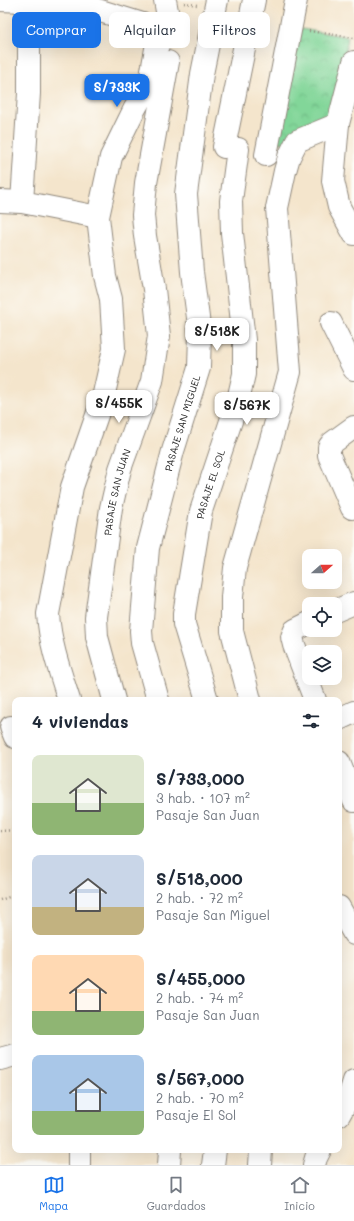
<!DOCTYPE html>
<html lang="es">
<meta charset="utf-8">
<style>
:root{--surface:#fff;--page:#f2f2f3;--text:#1f2937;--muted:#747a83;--line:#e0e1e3;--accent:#1a73e8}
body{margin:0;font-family:Mali,sans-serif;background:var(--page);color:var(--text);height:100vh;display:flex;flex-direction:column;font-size:15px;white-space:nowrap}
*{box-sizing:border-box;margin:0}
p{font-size:13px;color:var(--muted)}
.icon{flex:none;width:22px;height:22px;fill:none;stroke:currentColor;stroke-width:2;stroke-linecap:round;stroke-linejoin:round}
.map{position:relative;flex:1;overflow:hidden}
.details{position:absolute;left:12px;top:697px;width:330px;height:456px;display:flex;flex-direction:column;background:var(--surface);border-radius:8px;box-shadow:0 4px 16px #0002}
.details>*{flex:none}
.banner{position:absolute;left:12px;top:12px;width:330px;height:36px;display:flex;gap:8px}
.needle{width:26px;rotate:69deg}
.buttons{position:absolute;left:302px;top:549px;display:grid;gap:8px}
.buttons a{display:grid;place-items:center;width:40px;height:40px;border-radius:8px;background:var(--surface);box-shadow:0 4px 16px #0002;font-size:20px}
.price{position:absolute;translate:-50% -34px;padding:0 9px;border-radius:8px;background:#fff;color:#222;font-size:13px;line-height:26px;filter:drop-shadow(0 1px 2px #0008)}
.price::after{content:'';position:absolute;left:50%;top:24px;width:12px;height:9px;margin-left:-6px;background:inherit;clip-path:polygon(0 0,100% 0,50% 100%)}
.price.selected{background:var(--accent);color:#fff}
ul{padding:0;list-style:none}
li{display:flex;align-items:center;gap:12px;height:100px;padding:0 20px}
li span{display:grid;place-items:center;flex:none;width:112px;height:80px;border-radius:8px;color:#555}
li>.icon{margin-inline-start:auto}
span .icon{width:48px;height:48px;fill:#fffc;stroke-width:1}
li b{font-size:17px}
h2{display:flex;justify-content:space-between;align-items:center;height:48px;padding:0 20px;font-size:17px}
.pill{padding:0 14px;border-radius:8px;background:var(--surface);box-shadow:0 4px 16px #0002;font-size:14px;line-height:36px}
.pill.selected{background:var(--accent);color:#fff}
.dock{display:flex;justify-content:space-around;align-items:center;height:56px;border-top:1px solid var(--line);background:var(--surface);font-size:11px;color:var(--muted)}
.dock a{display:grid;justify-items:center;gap:2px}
.dock .selected{color:var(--accent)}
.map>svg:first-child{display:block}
.park{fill:url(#park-crowns);stroke:#568062}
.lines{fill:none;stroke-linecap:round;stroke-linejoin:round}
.minor-casing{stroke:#90887c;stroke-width:24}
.path{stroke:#90887c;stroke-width:2.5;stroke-dasharray:1 3;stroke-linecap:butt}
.minor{stroke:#fff;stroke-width:22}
.labels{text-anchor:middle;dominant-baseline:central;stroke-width:3;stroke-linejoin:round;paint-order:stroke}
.street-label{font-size:10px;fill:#2b2b2b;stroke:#fdfcf7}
</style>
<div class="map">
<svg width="354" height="1165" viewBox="0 0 354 1165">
<defs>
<pattern id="park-crowns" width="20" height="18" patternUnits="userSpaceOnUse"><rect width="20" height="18" fill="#82d699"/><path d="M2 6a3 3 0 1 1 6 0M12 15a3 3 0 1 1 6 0" fill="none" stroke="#70b884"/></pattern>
</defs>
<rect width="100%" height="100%" fill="#fdfcf7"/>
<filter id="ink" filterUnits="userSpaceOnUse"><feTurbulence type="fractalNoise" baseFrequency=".025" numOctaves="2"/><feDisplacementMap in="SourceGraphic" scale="8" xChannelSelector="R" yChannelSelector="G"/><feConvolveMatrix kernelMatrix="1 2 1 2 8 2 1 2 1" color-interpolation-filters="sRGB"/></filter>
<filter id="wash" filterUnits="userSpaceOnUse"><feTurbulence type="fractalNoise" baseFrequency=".012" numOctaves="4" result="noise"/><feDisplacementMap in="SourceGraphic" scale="16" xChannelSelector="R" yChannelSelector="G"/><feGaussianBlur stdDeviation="0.9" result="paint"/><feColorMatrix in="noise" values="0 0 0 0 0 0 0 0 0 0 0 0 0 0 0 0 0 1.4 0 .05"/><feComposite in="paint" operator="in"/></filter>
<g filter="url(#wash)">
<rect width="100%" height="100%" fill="#f4e5cc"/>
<path class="park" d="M296 28 348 37 334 111 287 144 274 141Z"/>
</g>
<g filter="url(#ink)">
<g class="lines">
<g class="minor-casing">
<g id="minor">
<path d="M0 0 24 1 94 9 165 31"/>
<path d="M354 62 338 124 333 181 339 207 354 234"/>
<path d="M224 147 254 0"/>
<path d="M266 155 296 0"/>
<path d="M0 201 22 202 98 217"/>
<path d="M22 202 29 93V26L24 0"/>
<path d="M331 323 354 369"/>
<path d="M352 508 329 455V447L332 443 354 427"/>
<path d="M335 611 354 603"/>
<path d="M309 623 295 630 292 637 294 645 315 700"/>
<path d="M69 700C60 672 50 644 48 614L72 487 103 398 114 349 111 299 105 276 98 217 111 157 134 110 150 82 156 49 165 31 168 17 165 0"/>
<path id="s1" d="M114 700 97 637 96 617 111 508 120 469 152 381 159 336 154 289 145 236 143 215 146 183 168 62"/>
<path id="s2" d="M158 700 142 643 141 631 148 548 173 451 199 368 200 333 192 272 186 194 202 74 217 0"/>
<path id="s3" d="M207 700 184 624V614L201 511 238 400 244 374V340L232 233 231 201 238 149"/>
<path d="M250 700 232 631V597L235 568 290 372 277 208 285 171 289 157 297 141 338 124"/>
<path d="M339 719 354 712"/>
<path d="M11 727 15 737"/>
<path d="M339 762 354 801"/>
<path d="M339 907 354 934"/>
<path d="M0 1059 15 1055"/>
<path d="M339 1115 349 1097 354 1081"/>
<path d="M79 1165V1150"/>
<path d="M169 1165 170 1150"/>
<path d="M213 1165 215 1150"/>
<path d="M260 1165 261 1150"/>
<path d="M314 1165 316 1158 320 1150"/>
</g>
</g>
<path class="path" d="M184 3 197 5
M309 31 354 38
M0 831 15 830
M0 900 15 895"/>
<use href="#minor" class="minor"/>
</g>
</g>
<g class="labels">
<g class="street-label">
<text stroke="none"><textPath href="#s2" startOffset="284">PASAJE SAN MIGUEL</textPath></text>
<text stroke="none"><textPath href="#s3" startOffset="222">PASAJE EL SOL</textPath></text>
<text stroke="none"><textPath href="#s1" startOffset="212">PASAJE SAN JUAN</textPath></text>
</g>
</g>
</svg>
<div class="buttons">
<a><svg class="needle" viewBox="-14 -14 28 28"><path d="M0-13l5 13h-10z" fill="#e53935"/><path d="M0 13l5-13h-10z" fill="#747a83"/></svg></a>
<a><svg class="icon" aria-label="locate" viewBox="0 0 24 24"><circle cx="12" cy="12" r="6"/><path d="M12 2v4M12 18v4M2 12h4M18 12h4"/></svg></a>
<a><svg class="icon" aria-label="layers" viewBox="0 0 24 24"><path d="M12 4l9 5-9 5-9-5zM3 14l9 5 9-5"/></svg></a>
</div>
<b class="price selected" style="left:117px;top:108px">S/733K</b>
<b class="price" style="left:217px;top:352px">S/518K</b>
<b class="price" style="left:119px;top:424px">S/455K</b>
<b class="price" style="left:247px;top:426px">S/567K</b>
<div class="banner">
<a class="pill selected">Comprar</a>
<a class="pill">Alquilar</a>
<a class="pill">Filtros</a>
</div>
<section class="details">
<h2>4 viviendas<svg class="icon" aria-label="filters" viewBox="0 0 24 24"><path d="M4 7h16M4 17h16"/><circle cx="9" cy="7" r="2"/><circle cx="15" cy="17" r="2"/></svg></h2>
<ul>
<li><span style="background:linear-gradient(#dfe7d0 60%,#8fb573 0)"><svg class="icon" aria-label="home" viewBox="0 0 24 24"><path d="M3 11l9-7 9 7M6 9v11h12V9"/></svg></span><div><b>S/733,000</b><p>3 hab. · 107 m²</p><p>Pasaje San Juan</p></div></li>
<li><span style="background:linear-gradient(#c9d6e8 65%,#c2b280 0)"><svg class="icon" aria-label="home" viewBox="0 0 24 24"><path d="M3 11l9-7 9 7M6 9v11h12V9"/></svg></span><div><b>S/518,000</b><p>2 hab. · 72 m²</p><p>Pasaje San Miguel</p></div></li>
<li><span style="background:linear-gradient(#ffd9b3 70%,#8fb573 0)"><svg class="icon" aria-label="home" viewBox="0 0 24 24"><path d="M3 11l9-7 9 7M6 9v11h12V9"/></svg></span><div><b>S/455,000</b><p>2 hab. · 74 m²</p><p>Pasaje San Juan</p></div></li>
<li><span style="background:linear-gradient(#a9c7e8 70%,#8fb573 0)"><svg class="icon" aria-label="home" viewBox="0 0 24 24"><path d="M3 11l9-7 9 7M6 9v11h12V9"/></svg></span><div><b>S/567,000</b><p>2 hab. · 70 m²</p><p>Pasaje El Sol</p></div></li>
</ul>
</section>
</div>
<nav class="dock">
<a class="selected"><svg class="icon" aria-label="map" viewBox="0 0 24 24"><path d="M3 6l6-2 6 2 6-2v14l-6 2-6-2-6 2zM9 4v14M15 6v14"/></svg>Mapa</a>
<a><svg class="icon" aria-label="saved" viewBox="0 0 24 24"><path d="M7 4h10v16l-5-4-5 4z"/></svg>Guardados</a>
<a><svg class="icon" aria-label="home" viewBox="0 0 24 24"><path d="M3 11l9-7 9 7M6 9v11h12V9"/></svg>Inicio</a>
</nav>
